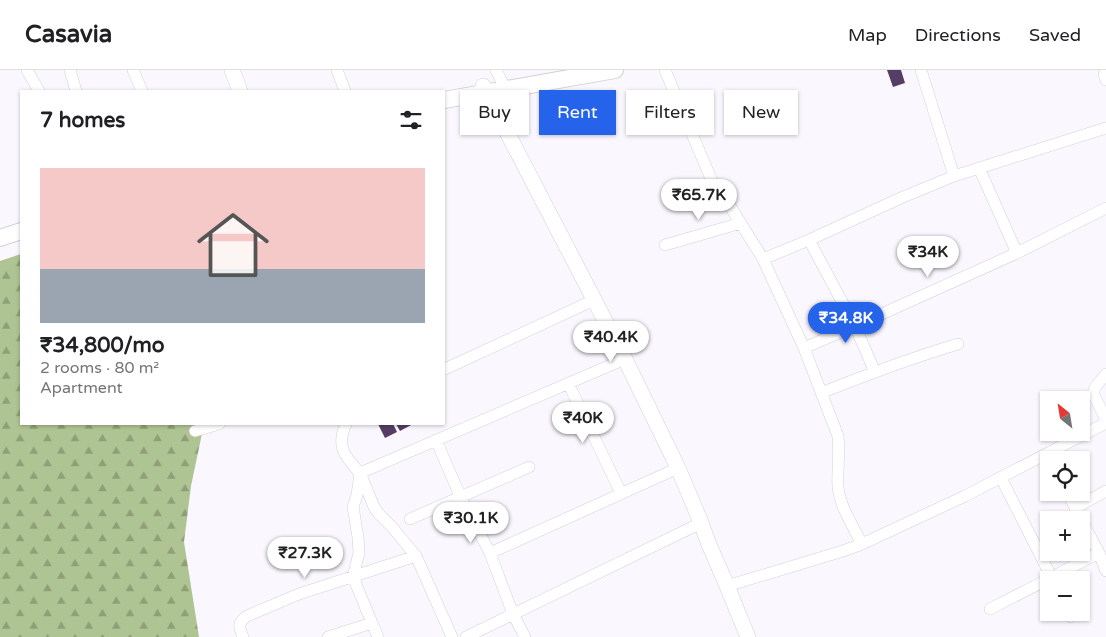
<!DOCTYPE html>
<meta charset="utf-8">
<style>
:root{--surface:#fff;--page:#f6f6f6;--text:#202124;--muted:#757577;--line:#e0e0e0;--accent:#2563eb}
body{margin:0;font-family:"Varela Round",sans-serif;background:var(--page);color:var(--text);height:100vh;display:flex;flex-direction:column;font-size:19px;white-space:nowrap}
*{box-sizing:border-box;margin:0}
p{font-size:16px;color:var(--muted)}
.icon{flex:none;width:28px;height:28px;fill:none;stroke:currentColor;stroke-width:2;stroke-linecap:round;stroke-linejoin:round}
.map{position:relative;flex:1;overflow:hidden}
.side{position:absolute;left:20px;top:20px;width:425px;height:335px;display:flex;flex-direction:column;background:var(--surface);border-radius:0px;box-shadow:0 1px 4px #0004}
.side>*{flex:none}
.top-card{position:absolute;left:460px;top:20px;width:475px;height:45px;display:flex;gap:10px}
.needle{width:32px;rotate:330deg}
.buttons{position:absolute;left:1040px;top:321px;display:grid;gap:10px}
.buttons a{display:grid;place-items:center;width:50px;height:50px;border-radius:0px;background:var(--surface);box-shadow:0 1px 4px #0004;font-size:25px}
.price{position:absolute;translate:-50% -42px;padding:0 11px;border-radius:18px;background:#fff;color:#222;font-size:16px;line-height:32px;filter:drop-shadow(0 1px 2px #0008)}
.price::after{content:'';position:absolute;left:50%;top:30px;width:15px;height:11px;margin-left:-8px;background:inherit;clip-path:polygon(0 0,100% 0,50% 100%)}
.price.selected{background:var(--accent);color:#fff}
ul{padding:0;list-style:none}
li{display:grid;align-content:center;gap:10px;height:265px;padding:0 20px}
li+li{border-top:1px solid var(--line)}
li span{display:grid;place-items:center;height:155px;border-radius:0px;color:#555}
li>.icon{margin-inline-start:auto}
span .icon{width:90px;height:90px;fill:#fffc;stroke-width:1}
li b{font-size:21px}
h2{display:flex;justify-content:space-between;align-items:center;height:60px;padding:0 20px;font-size:21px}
.pill{padding:0 18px;border-radius:0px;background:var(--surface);box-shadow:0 1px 4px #0004;font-size:18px;line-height:45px}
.pill.selected{background:var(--accent);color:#fff}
header{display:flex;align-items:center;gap:30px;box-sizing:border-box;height:70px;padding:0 25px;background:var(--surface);border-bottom:1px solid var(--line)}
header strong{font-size:24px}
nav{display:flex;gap:28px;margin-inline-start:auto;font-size:18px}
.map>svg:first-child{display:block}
.forest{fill:url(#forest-firs)}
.building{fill:#563d65}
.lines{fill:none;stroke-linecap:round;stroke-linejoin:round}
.street-casing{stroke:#d3d0d6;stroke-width:12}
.secondary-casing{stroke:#d3d0d6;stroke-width:16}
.primary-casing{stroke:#d3d0d6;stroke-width:18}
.street{stroke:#fff;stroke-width:11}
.secondary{stroke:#fff;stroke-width:15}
.primary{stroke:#fff;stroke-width:16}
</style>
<header>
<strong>Casavia</strong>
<nav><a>Map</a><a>Directions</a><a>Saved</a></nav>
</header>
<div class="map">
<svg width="1106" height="567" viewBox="0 0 1106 567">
<defs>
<pattern id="forest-firs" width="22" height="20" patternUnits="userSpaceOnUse" patternTransform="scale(1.25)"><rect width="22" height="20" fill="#afc493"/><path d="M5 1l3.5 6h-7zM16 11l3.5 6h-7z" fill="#8fa078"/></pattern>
</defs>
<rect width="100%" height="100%" fill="#fbf7fe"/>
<path class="forest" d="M21 184V354H204L191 416 184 472 199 567H0V191Z"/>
<path class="building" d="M887 0H901L905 13 893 17Z
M378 354H393L397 362 385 368Z
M396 354H413L400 361Z"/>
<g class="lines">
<g class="street-casing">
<path id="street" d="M27 0 39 21
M70 0 76 21
M133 0 142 21
M337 0 345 21
M496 0 506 20
M665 0 712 111 730 136 763 189 804 278 838 366C840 383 837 400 838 417 840 437 853 456 862 474
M921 0 954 106
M1104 4 1106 10
M809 170 855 256 1017 183 979 98
M665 175 741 153
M1017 183 1106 138
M763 189 809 170 903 127 954 106 1106 58
M804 278 855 256 875 302
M445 299 594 230
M1106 304 1096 316 1093 323 1106 350
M568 313 621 423
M821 323C866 305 911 288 958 274
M346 354C336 376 344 386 360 403L625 289
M195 361 219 354
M436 370 461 428 490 483 513 544 525 567
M1001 408 1053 510
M1067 422 1099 483 1106 501
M1075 438 1106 421
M410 449 529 397
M490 483 678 398
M727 516 843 481 862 474 965 426 1106 353
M990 539 1099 483
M1069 542 1071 547
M372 553 378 567
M243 567C239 557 237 553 247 546L299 524 416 486
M328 567 372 553 353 507 359 483 358 467 353 437 357 425 360 403 374 437 379 444 392 457 416 486 452 567
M466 567 701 453"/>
</g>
<g class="secondary-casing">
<path id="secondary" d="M232 0 240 21
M483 16 625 289 678 398 700 450 708 472 727 516 748 567"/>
</g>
<g class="primary-casing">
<path id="primary" d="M444 30 615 0
M0 168 21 161"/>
</g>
<use href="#street" class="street"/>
<use href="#secondary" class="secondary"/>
<use href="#primary" class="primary"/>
</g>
</svg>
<div class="buttons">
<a><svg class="needle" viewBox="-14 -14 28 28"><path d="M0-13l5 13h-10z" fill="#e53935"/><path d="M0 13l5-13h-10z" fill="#757577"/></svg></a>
<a><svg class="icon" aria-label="locate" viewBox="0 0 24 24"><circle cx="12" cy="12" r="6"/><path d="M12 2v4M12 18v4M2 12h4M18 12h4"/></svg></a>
<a>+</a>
<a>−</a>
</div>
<b class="price" style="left:699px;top:151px">₹65.7K</b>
<b class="price" style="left:928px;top:208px">₹34K</b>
<b class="price selected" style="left:846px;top:274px">₹34.8K</b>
<b class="price" style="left:611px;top:293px">₹40.4K</b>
<b class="price" style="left:583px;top:374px">₹40K</b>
<b class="price" style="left:471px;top:474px">₹30.1K</b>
<b class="price" style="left:305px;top:509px">₹27.3K</b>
<div class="top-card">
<a class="pill">Buy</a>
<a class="pill selected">Rent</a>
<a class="pill">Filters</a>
<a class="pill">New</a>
</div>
<section class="side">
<h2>7 homes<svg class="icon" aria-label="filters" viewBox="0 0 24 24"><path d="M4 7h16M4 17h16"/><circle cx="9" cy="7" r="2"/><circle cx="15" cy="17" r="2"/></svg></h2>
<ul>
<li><span style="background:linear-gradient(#f6c9c9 65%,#9aa5b1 0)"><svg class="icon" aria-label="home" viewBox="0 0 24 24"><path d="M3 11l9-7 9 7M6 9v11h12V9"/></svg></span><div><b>₹34,800/mo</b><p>2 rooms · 80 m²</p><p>Apartment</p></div></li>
</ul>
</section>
</div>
